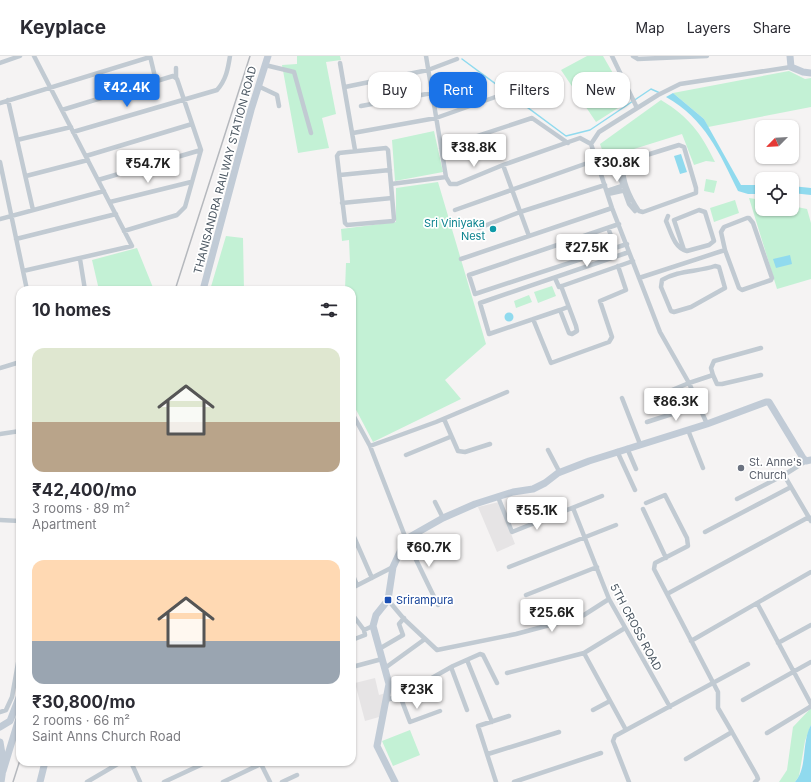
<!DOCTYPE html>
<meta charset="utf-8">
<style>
:root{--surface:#fff;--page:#f2f2f3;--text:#2b2b33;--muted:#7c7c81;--line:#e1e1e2;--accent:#1a73e8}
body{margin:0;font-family:Inter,sans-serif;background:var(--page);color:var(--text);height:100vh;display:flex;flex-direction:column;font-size:15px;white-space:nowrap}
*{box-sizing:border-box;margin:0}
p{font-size:13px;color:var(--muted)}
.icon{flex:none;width:22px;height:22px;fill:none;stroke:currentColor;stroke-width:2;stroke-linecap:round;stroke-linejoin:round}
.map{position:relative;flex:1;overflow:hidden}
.panel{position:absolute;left:16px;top:230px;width:340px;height:480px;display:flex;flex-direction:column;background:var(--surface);border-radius:12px;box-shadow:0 1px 3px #0004}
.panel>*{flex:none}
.guide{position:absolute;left:368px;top:16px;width:380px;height:36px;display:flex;gap:8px}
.needle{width:26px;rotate:246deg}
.buttons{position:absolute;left:755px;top:64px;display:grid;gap:8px}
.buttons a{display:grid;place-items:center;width:44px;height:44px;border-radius:8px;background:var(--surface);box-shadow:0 1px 3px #0004;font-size:20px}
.price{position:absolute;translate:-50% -34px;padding:0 9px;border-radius:4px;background:#fff;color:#222;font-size:13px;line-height:26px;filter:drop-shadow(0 1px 2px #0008)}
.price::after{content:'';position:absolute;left:50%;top:24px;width:12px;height:9px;margin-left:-6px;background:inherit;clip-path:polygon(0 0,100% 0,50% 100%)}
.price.active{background:var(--accent);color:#fff}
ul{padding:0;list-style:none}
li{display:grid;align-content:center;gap:8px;height:212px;padding:0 16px}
li span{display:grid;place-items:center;height:124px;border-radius:12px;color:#555}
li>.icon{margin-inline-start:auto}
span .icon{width:72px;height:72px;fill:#fffc;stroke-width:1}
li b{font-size:17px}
h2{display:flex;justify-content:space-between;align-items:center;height:48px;padding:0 16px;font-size:17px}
.pill{padding:0 14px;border-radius:12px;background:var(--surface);box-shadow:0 1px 3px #0004;font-size:14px;line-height:36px}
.pill.active{background:var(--accent);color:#fff}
header{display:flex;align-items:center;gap:24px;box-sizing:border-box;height:56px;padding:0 20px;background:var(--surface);border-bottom:1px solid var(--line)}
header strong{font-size:19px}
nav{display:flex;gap:22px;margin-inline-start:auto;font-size:14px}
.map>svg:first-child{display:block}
.education{fill:#e6e4e5}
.green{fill:#c3f1d5}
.water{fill:#90daee}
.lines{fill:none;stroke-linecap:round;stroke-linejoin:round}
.stream{stroke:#90daee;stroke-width:1.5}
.street{stroke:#c1cad2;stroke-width:4.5}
.secondary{stroke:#c1cbd6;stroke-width:7}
.rail{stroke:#b5b8bd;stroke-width:1.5}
.culture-dot{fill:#0f9aa8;stroke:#fff;stroke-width:1.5}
.worship-dot{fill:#6b7280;stroke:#fff;stroke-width:1.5}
.transit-dot{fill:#1a4fb4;stroke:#fff;stroke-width:1.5}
.labels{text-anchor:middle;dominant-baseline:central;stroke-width:3.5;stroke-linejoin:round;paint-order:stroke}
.street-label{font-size:11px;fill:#4a5661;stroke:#fff}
.culture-label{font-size:11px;fill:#0d838f;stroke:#fff;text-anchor:end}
.worship-label{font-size:11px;fill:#5b616d;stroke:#fff;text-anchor:start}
.transit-label{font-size:11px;fill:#164399;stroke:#fff;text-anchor:start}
</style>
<header>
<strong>Keyplace</strong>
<nav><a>Map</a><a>Layers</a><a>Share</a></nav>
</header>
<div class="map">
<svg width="811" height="726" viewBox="0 0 811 726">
<rect width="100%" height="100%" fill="#f5f3f3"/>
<path class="education" d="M499 446 515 488 497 496 478 451Z
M375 622 379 639 386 637 379 661 365 665 355 627Z"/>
<path class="green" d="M297 0H340L341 4 326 6 336 58 322 62 329 92 298 97 282 9 297 8Z
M587 0H603L629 45 596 66 561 14Z
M789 15 805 23 811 22V51L708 71 704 63 673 37Z
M661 44C689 61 701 77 715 106L706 105 694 109 682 78 605 102 600 88Z
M434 75 443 116 395 125 392 84Z
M706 123 717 125 714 137 704 135Z
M438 126 486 288 445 324 461 343 373 386 352 346V234H345L346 207H350L349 184 342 185 341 173 396 166V132Z
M749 142 762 144V153H792V150L807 153 811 167V223L777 233Z
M735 144 739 157 714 166 710 152Z
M226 180 243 182 244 234H210Z
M137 192 154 234H99L92 204Z
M552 230 556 240 538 247 534 236Z
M529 239 532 246 516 252 514 245Z
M811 652V669L805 685 799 720 795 726H779L787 714 793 671Z
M410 674 420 699 393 710 382 685Z"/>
<path class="water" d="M673 37 704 63 741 129H762V138H748L738 135C719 96 705 63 666 41Z
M681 98 687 116 680 118 674 100Z
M792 130 811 132V139L792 137Z
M790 199 792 208 776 212 773 203Z
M504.5 261a4.5 4.5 0 1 1 9 0a4.5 4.5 0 1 1-9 0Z
M811 669V726H795C808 711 801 687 811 669Z"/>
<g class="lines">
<path class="stream" d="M462 3 566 80 590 74 651 33 660 37"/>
<path class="street" d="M150 0 156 25
M426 0 446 121 450 128H457L503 109 580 82 591 88
M612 0 637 52
M633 0 638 3 707 0
M0 7 20 0
M340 7 355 94
M265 9 294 16 311 77
M176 21V12
M258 30 277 39 279 50
M345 31 428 14 457 3
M8 44 33 154
M0 47 150 1
M361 50 432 37 475 23
M62 54 173 20 177 23 201 94 185 151 177 159 124 175
M73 76 217 34C226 24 228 13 230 0
M353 77 436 62 501 39
M17 84 71 71
M591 88 612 152 660 276 689 327 707 368
M591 88 599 76 658 39 680 28 791 11
M679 89 684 91 696 132V137L643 156 639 155C630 142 620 121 624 106Z
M386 92 388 94 394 163 393 165 347 169 345 167 337 100 339 97Z
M441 92 532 62 568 87
M86 100 192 68
M616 105 615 108 623 130
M0 106 27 234
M503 109 529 180
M340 119 390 114
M26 120 88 104
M98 124 201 94
M391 128 446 121
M624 134 629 148 635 155
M607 135 625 129
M608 138 626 134
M110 146 191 126
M342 147 392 142
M455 154 596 104
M699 154 705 156 714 185 709 189 687 195 684 194 674 164Z
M668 160 666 165C671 176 674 192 687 195
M747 162H749L753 167 772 222 771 224 742 234 739 232 725 194 721 176 724 171Z
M0 163 104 135
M619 168 469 219 475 238 627 188
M479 172 520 156 605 129
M608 172 616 192
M16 183 116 158
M80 203 85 234
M461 203 612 152
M715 210 719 211 725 232 691 251 674 256 671 255 661 231 662 224C678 214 698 216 715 210Z
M23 215 132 190 34 0
M555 222 559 231 633 205
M639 222 725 194
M561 230 576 270 577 275 572 278 569 277 560 254 568 251
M560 254 489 278 480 247 629 196
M533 263 551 307 609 286 612 281 600 245 626 234 618 210
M0 312 20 306
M713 319 711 312 714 305 761 292
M660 339 689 327 713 319 717 328H722L761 319
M622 342 640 388
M352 357 370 390 406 483 438 549
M444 363 458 395 465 396 490 388
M647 366 700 349
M688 374 703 412
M0 378 20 375
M370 390 436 366 507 336
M627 392 636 413
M548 394 560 417
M617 395 635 434
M406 399 450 381
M806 405 784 419 811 465
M498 441 512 476 602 440
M737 443 784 419
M435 446 443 462
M646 447 665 439 687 482 688 490 655 507 654 513 718 636V652L732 676 686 703
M573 452 609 543 670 651
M643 453 666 502
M0 464 20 465
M705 476 791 431
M354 481 372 522
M509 511 616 469
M352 517 357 529
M352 532 393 511
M667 538 809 461
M526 539 597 511
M388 544 404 563 437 594 516 578 561 566 584 559 609 543
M757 547 811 648 810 651 767 677
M352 558 364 574
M352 584 365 579 364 574 373 570
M691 585 811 516
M778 587 811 569
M379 593 403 579 399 568 404 562
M584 597 626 674
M467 604 492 666
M352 611 382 603
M451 611 467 654
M385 612 425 583
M507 617 584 597 625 572
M400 640 410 666 440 655
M386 644 400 640 453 610 480 598 483 599 497 627
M743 644 811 606
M593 654 610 645
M0 656 6 654 12 641 20 596
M732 676 757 720 758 723 755 726
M488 698 559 676
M131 706 140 726
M261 708 270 726
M87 726 121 706
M164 726 207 706
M223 726 265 706
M282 726 297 719
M496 726 478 670 509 660
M514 726 601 697
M629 726 613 685 615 680 748 608"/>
<path class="secondary" d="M790 0 791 11 803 16 811 17
M203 234 251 54 268 0
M0 671 10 665 20 639
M0 686C3 700 4 712 1 726
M3 715 20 659
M40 726 45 706
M395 726 377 690 389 628 373 570 376 559 388 544 393 511 406 483 443 462 475 448 513 436 533 433 545 427 558 417 589 405 707 368 766 346H769L803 402 806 405 811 404"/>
<path class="rail" d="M175 234 250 0
M13 726 20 704"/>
</g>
<circle class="culture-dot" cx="493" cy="173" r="4"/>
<circle class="worship-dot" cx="741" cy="412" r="4"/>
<rect class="transit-dot" x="384" y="540" width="8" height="8" rx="2"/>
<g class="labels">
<g class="street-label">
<text transform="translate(225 114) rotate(-75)">THANISANDRA RAILWAY STATION ROAD</text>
<text transform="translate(636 571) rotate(62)">5TH CROSS ROAD</text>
</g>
<g class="culture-label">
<text x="485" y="167">Sri Viniyaka<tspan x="485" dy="13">Nest</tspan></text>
</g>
<g class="worship-label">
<text x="749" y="406">St. Anne's<tspan x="749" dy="13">Church</tspan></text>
</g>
<g class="transit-label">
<text x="396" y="544">Srirampura</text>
</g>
</g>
</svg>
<div class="buttons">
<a><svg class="needle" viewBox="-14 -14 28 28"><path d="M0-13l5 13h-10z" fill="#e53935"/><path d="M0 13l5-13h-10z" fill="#7c7c81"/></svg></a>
<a><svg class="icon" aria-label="locate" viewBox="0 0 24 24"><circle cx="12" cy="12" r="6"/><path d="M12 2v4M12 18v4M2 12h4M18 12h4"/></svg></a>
</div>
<b class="price active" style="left:127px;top:52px">₹42.4K</b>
<b class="price" style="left:474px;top:112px">₹38.8K</b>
<b class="price" style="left:617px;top:127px">₹30.8K</b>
<b class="price" style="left:148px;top:128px">₹54.7K</b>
<b class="price" style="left:587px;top:212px">₹27.5K</b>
<b class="price" style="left:676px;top:366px">₹86.3K</b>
<b class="price" style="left:537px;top:475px">₹55.1K</b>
<b class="price" style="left:429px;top:512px">₹60.7K</b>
<b class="price" style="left:552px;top:577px">₹25.6K</b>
<b class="price" style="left:417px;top:654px">₹23K</b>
<div class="guide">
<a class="pill">Buy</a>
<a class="pill active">Rent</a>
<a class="pill">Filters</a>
<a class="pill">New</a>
</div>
<section class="panel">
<h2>10 homes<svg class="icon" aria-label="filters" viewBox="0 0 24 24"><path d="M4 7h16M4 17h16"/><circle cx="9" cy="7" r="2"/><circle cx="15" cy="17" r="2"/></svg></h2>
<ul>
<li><span style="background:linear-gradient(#dfe7d0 60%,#b9a48a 0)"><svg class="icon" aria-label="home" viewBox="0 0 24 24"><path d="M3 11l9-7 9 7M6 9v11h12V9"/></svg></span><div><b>₹42,400/mo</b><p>3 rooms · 89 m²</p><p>Apartment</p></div></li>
<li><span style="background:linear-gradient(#ffd9b3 65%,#9aa5b1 0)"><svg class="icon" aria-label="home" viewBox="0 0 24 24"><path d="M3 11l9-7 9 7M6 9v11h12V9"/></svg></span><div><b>₹30,800/mo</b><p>2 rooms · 66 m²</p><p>Saint Anns Church Road</p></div></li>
</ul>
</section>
</div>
